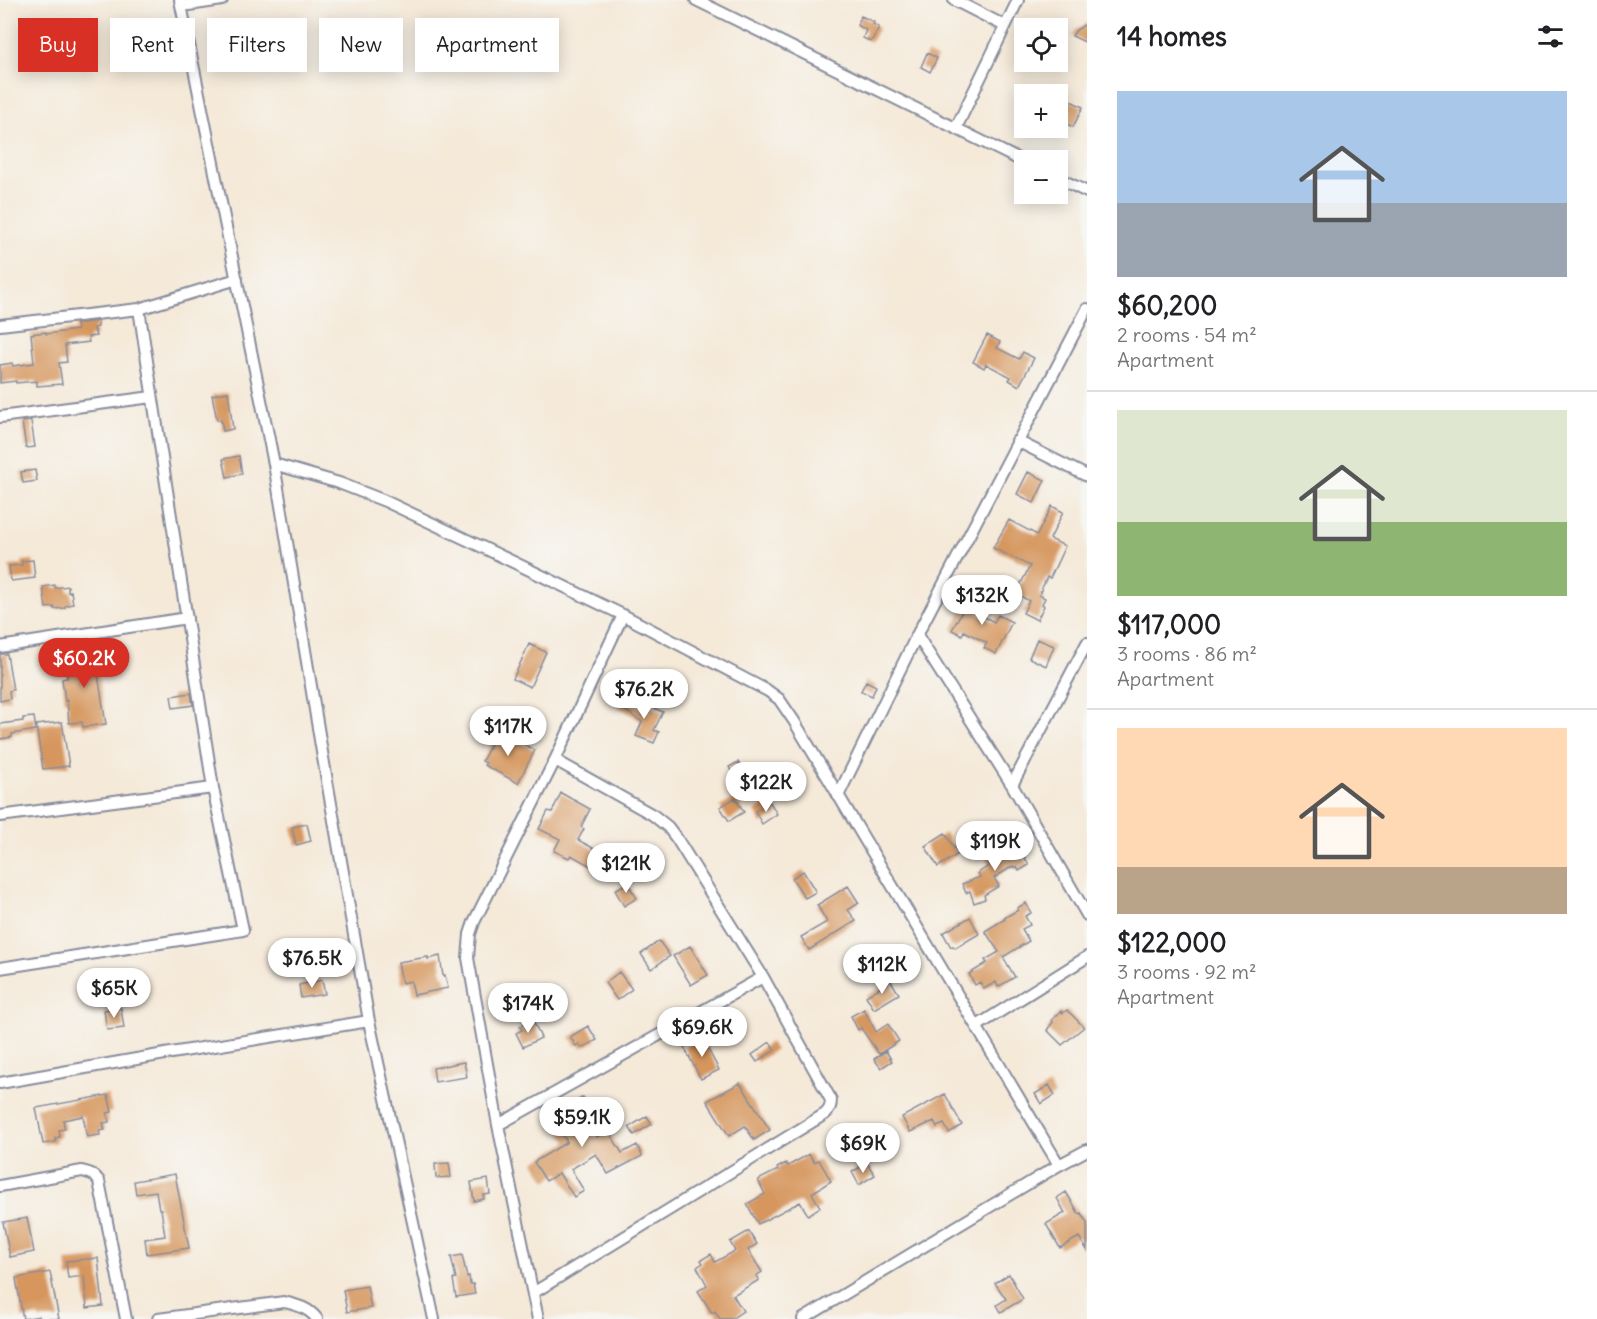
<!DOCTYPE html>
<meta charset="utf-8">
<style>
:root{--surface:#fff;--page:#f2f2f2;--text:#202124;--muted:#757577;--line:#e0e0e0;--accent:#d93025}
body{margin:0;font-family:Delius,sans-serif;background:var(--page);color:var(--text);height:100vh;display:flex;flex-direction:column;font-size:22px;white-space:nowrap}
*{box-sizing:border-box;margin:0}
p{font-size:20px;color:var(--muted)}
.icon{flex:none;width:33px;height:33px;fill:none;stroke:currentColor;stroke-width:2;stroke-linecap:round;stroke-linejoin:round}
.map{position:relative;flex:1;overflow:hidden}
.panel{display:flex;flex-direction:column;background:var(--surface);width:510px}
.panel>*{flex:none}
.hud{position:absolute;left:18px;top:18px;width:570px;height:54px;display:flex;gap:12px}
.fabs{position:absolute;left:1014px;top:18px;display:grid;gap:12px}
.fabs a{display:grid;place-items:center;width:54px;height:54px;border-radius:0px;background:var(--surface);box-shadow:0 3px 15px #0003;font-size:30px}
.price{position:absolute;translate:-50% -51px;padding:0 14px;border-radius:21px;background:#fff;color:#222;font-size:20px;line-height:39px;filter:drop-shadow(0 2px 3px #0008)}
.price::after{content:'';position:absolute;left:50%;top:36px;width:18px;height:14px;margin-left:-9px;background:inherit;clip-path:polygon(0 0,100% 0,50% 100%)}
.price.current{background:var(--accent);color:#fff}
ul{padding:0;list-style:none}
li{display:grid;align-content:center;gap:12px;height:318px;padding:0 30px}
li+li{border-top:2px solid var(--line)}
li span{display:grid;place-items:center;height:186px;border-radius:0px;color:#555}
li>.icon{margin-inline-start:auto}
span .icon{width:108px;height:108px;fill:#fffc;stroke-width:1}
li b{font-size:26px}
h2{display:flex;justify-content:space-between;align-items:center;height:72px;padding:0 30px;font-size:26px}
.pill{padding:0 21px;border-radius:0px;background:var(--surface);box-shadow:0 3px 15px #0003;font-size:21px;line-height:54px}
.pill.current{background:var(--accent);color:#fff}
main{display:flex;flex:1;min-height:0}
.map>svg:first-child{display:block}
.building{fill:#d6965d}
.lines{fill:none;stroke-linecap:round;stroke-linejoin:round}
.minor-casing{stroke:#888c9b;stroke-width:14}
.minor{stroke:#fff;stroke-width:10}
</style>
<main>
<div class="map">
<svg width="1087" height="1319" viewBox="0 0 1087 1319">
<rect width="100%" height="100%" fill="#f6f6f2"/>
<filter id="ink" filterUnits="userSpaceOnUse"><feTurbulence type="fractalNoise" baseFrequency=".0167" numOctaves="2"/><feDisplacementMap in="SourceGraphic" scale="12" xChannelSelector="R" yChannelSelector="G"/><feConvolveMatrix kernelMatrix="1 2 1 2 8 2 1 2 1" color-interpolation-filters="sRGB"/></filter>
<filter id="wash" filterUnits="userSpaceOnUse"><feTurbulence type="fractalNoise" baseFrequency=".008" numOctaves="4" result="noise"/><feDisplacementMap in="SourceGraphic" scale="24" xChannelSelector="R" yChannelSelector="G"/><feGaussianBlur stdDeviation="1.35" result="paint"/><feColorMatrix in="noise" values="0 0 0 0 0 0 0 0 0 0 0 0 0 0 0 0 0 1.4 0 .05"/><feComposite in="paint" operator="in"/></filter>
<g filter="url(#wash)">
<rect width="100%" height="100%" fill="#f5e9d8"/>
<g id="blocks">
<path class="building" d="M861 16 874 22 873 24 879 27 871 42 863 38 866 30 857 25Z
M1087 23V43L1072 36 1076 30Z
M927 53 937 58 930 72 921 67Z
M1065 98 1083 107 1073 127 1058 120V113Z
M98 321V327L94 328 96 336 88 337 89 342 65 345 67 362 59 363 62 384 37 386V381L16 383V381L0 383V365L12 363 13 366 34 363 31 334 46 332V334L77 330 76 324Z
M987 335 1000 342 997 348 1019 359 1023 352 1034 358 1019 386 1009 380 1011 377 986 364 984 368 973 362Z
M228 392 233 429 223 431 221 420H217L212 395Z
M31 421 35 447 26 448 22 422Z
M239 456 242 474 227 477 223 459Z
M35 470 37 481 23 483 21 472Z
M1028 472 1045 480 1034 503 1017 494Z
M1052 506 1063 512 1050 539 1065 546 1050 578 1047 577 1039 595 1045 598 1042 604 1044 606 1037 620 1023 613 1029 601 1016 593 1030 566 993 548 1009 520 1037 535Z
M33 560 35 578 11 581 9 566 22 565V561Z
M54 585 55 588 68 586V592L71 591 73 604 65 606V608L54 609V607L46 608 43 587Z
M969 598 982 604 977 613 994 622 998 615 1012 622 996 654 984 648 987 643 964 631 962 635 952 630Z
M1037 639 1054 646 1046 666 1029 658Z
M529 644 546 652 530 687 513 679Z
M96 648 100 674 98 675 106 724 83 727 82 722 69 723 67 700 65 701 62 679 67 678 65 661 67 660V655L82 653V650Z
M0 654H7L13 690 9 691 10 699 0 701Z
M866 681 876 686 872 696 861 691Z
M191 693 193 705 173 708 171 696Z
M624 698 648 713 651 707 663 712 654 730 659 732 654 743 636 736 642 722 618 706Z
M34 717 36 730 12 734V737L0 739V724L23 721V718Z
M62 722 69 766 43 769 36 725Z
M498 731 535 750 518 783 484 765 486 763 482 761Z
M738 762 746 775 736 780 729 767Z
M561 793 590 809 581 827 584 829 578 840 606 855 608 853 617 858 610 869 608 868 605 874 571 855 569 858 554 851 560 839 539 829 548 811 552 812Z
M735 798 744 812 729 821 720 807Z
M770 802 777 814 762 824 755 811Z
M307 824 311 841 296 845 292 827Z
M945 833 958 854 938 867 925 846Z
M1020 843 1025 851 1022 853 1029 865 1019 871 1017 866 1015 868 1013 866 994 878 999 886 984 895 985 899 974 903 970 891 966 893 962 884 980 877 978 873 990 865 986 858 994 854 996 857Z
M803 871 816 892 805 898 792 878Z
M627 883 637 898 624 906 615 890Z
M848 886 859 903 848 910 856 921 809 950 801 937 827 922 817 905Z
M1026 903 1031 913 1025 916 1030 925 1022 929 1029 941 1003 957 1015 977 998 987 996 982 984 989 980 982 975 985 969 974 987 963 985 960 999 952 985 931 1005 919 1004 918 1018 910 1017 908Z
M970 917 979 934 955 948 953 946 951 947 943 933Z
M659 941 670 956 651 969 641 954Z
M690 946 708 975 691 985 673 956Z
M440 956 443 976 445 975 448 988 414 995 411 981 402 983 398 962 428 957V959Z
M619 972 632 989 617 1000 605 983Z
M322 980 325 994 301 998 299 985Z
M891 981 899 994 874 1009 866 996Z
M121 1008 124 1028 107 1030 104 1010Z
M864 1009 876 1032 888 1024 899 1041 879 1054 861 1028 858 1030 851 1016Z
M1067 1010 1084 1027 1062 1045 1047 1030 1053 1022 1052 1020 1061 1011 1063 1013Z
M533 1020 541 1038 523 1047 516 1033 522 1030 520 1026Z
M588 1026 597 1040 582 1048 579 1044 576 1046 570 1037Z
M702 1038 719 1070 701 1079 684 1047Z
M770 1042 775 1050 757 1062 752 1055Z
M886 1051 892 1061 881 1068 874 1059Z
M464 1062 467 1077 435 1082 433 1068Z
M740 1083 770 1130 754 1140 745 1126 729 1136 707 1101Z
M1049 1085 1055 1095 1041 1104 1035 1094Z
M945 1094 962 1125 949 1133 944 1124 937 1127 934 1121 910 1132 902 1117Z
M108 1095 112 1112 107 1113 109 1122 103 1123 105 1130 99 1131 100 1135 87 1137 83 1116 63 1120 65 1129 59 1130 60 1137 55 1138 56 1142 43 1144 36 1108Z
M583 1097 594 1116 587 1120 597 1137 608 1130 622 1153 637 1145 642 1156 608 1174 596 1154 571 1169 584 1191 574 1197 559 1173 546 1181 534 1162 567 1142 554 1121 571 1111 568 1106Z
M647 1116 652 1124 634 1135 629 1127Z
M809 1154 814 1162 819 1160 831 1181 812 1193 820 1207 808 1215 800 1202 758 1224 747 1204 765 1194 758 1180 778 1170 777 1168 786 1163 788 1166Z
M449 1163 451 1177 436 1178 435 1164Z
M867 1163 875 1175 859 1185 852 1172Z
M175 1174 189 1248 147 1254 145 1239 165 1236 161 1209H159L156 1191 136 1194 134 1181Z
M488 1179 490 1194 483 1195 484 1199 474 1201 471 1182Z
M1066 1192 1079 1214 1081 1213 1087 1223V1250L1079 1237 1060 1248 1046 1224 1065 1213 1057 1198Z
M27 1218 34 1252 10 1257 3 1222Z
M749 1231 757 1244 748 1250 762 1272 756 1276 759 1280 733 1295 743 1311 731 1319H720L715 1311 712 1313 698 1291 707 1285 697 1267 703 1263 701 1260 711 1254 715 1262 735 1251 730 1242Z
M462 1255 467 1277 469 1276 470 1284H473L475 1294 456 1297 453 1279 456 1278 451 1257Z
M98 1258 103 1306 87 1308 84 1276 68 1278 66 1261Z
M50 1272 59 1319H40L39 1316 23 1319 16 1278Z
M1009 1274 1023 1299 1001 1312 997 1305 1006 1299 995 1283Z
M367 1286 371 1308 347 1312 343 1290Z"/>
</g>
</g>
<g filter="url(#ink)">
<use href="#blocks" fill-opacity="0" stroke="#888c9b" stroke-width="1.5"/>
<g class="lines">
<g class="minor-casing">
<path id="minor" d="M180 0 274 464 322 752 369 1021 434 1319
M696 0 1024 162
M954 0 1005 26
M182 6 222 0
M956 128 1018 0
M1058 178 1087 192
M0 325 139 309 237 279
M0 417 152 397
M1017 441 1087 476
M274 464 339 483 385 501 480 546 623 615 768 691 779 699 794 721 1059 1165
M917 635 1012 785 1087 915
M0 647 187 618
M1012 785 1087 643
M838 796 917 635 1087 309
M0 816 213 788 139 309
M0 968 243 930 213 788
M977 1026 1087 957
M0 1083 165 1054 369 1021
M498 1125 763 977
M0 1186 82 1171C90 1173 94 1174 99 1181L126 1319
M533 1293 825 1114C830 1110 831 1106 831 1100L763 977 677 839 668 827 653 815 555 760
M158 1319 284 1302C297 1305 309 1308 317 1319
M538 1319 498 1125 468 958 470 934 474 922 555 760 623 615
M803 1319 1059 1165 1087 1150"/>
</g>
<use href="#minor" class="minor"/>
</g>
</g>
</svg>
<div class="fabs">
<a><svg class="icon" aria-label="locate" viewBox="0 0 24 24"><circle cx="12" cy="12" r="6"/><path d="M12 2v4M12 18v4M2 12h4M18 12h4"/></svg></a>
<a>+</a>
<a>−</a>
</div>
<b class="price" style="left:982px;top:626px">$132K</b>
<b class="price current" style="left:84px;top:689px">$60.2K</b>
<b class="price" style="left:644px;top:720px">$76.2K</b>
<b class="price" style="left:508px;top:757px">$117K</b>
<b class="price" style="left:766px;top:813px">$122K</b>
<b class="price" style="left:995px;top:872px">$119K</b>
<b class="price" style="left:626px;top:894px">$121K</b>
<b class="price" style="left:312px;top:989px">$76.5K</b>
<b class="price" style="left:882px;top:995px">$112K</b>
<b class="price" style="left:114px;top:1019px">$65K</b>
<b class="price" style="left:528px;top:1034px">$174K</b>
<b class="price" style="left:702px;top:1058px">$69.6K</b>
<b class="price" style="left:582px;top:1148px">$59.1K</b>
<b class="price" style="left:863px;top:1174px">$69K</b>
<div class="hud">
<a class="pill current">Buy</a>
<a class="pill">Rent</a>
<a class="pill">Filters</a>
<a class="pill">New</a>
<a class="pill">Apartment</a>
</div>
</div>
<section class="panel">
<h2>14 homes<svg class="icon" aria-label="filters" viewBox="0 0 24 24"><path d="M4 7h16M4 17h16"/><circle cx="9" cy="7" r="2"/><circle cx="15" cy="17" r="2"/></svg></h2>
<ul>
<li><span style="background:linear-gradient(#a9c7e8 60%,#9aa5b1 0)"><svg class="icon" aria-label="home" viewBox="0 0 24 24"><path d="M3 11l9-7 9 7M6 9v11h12V9"/></svg></span><div><b>$60,200</b><p>2 rooms · 54 m²</p><p>Apartment</p></div></li>
<li><span style="background:linear-gradient(#dfe7d0 60%,#8fb573 0)"><svg class="icon" aria-label="home" viewBox="0 0 24 24"><path d="M3 11l9-7 9 7M6 9v11h12V9"/></svg></span><div><b>$117,000</b><p>3 rooms · 86 m²</p><p>Apartment</p></div></li>
<li><span style="background:linear-gradient(#ffd9b3 75%,#b9a48a 0)"><svg class="icon" aria-label="home" viewBox="0 0 24 24"><path d="M3 11l9-7 9 7M6 9v11h12V9"/></svg></span><div><b>$122,000</b><p>3 rooms · 92 m²</p><p>Apartment</p></div></li>
</ul>
</section>
</main>
